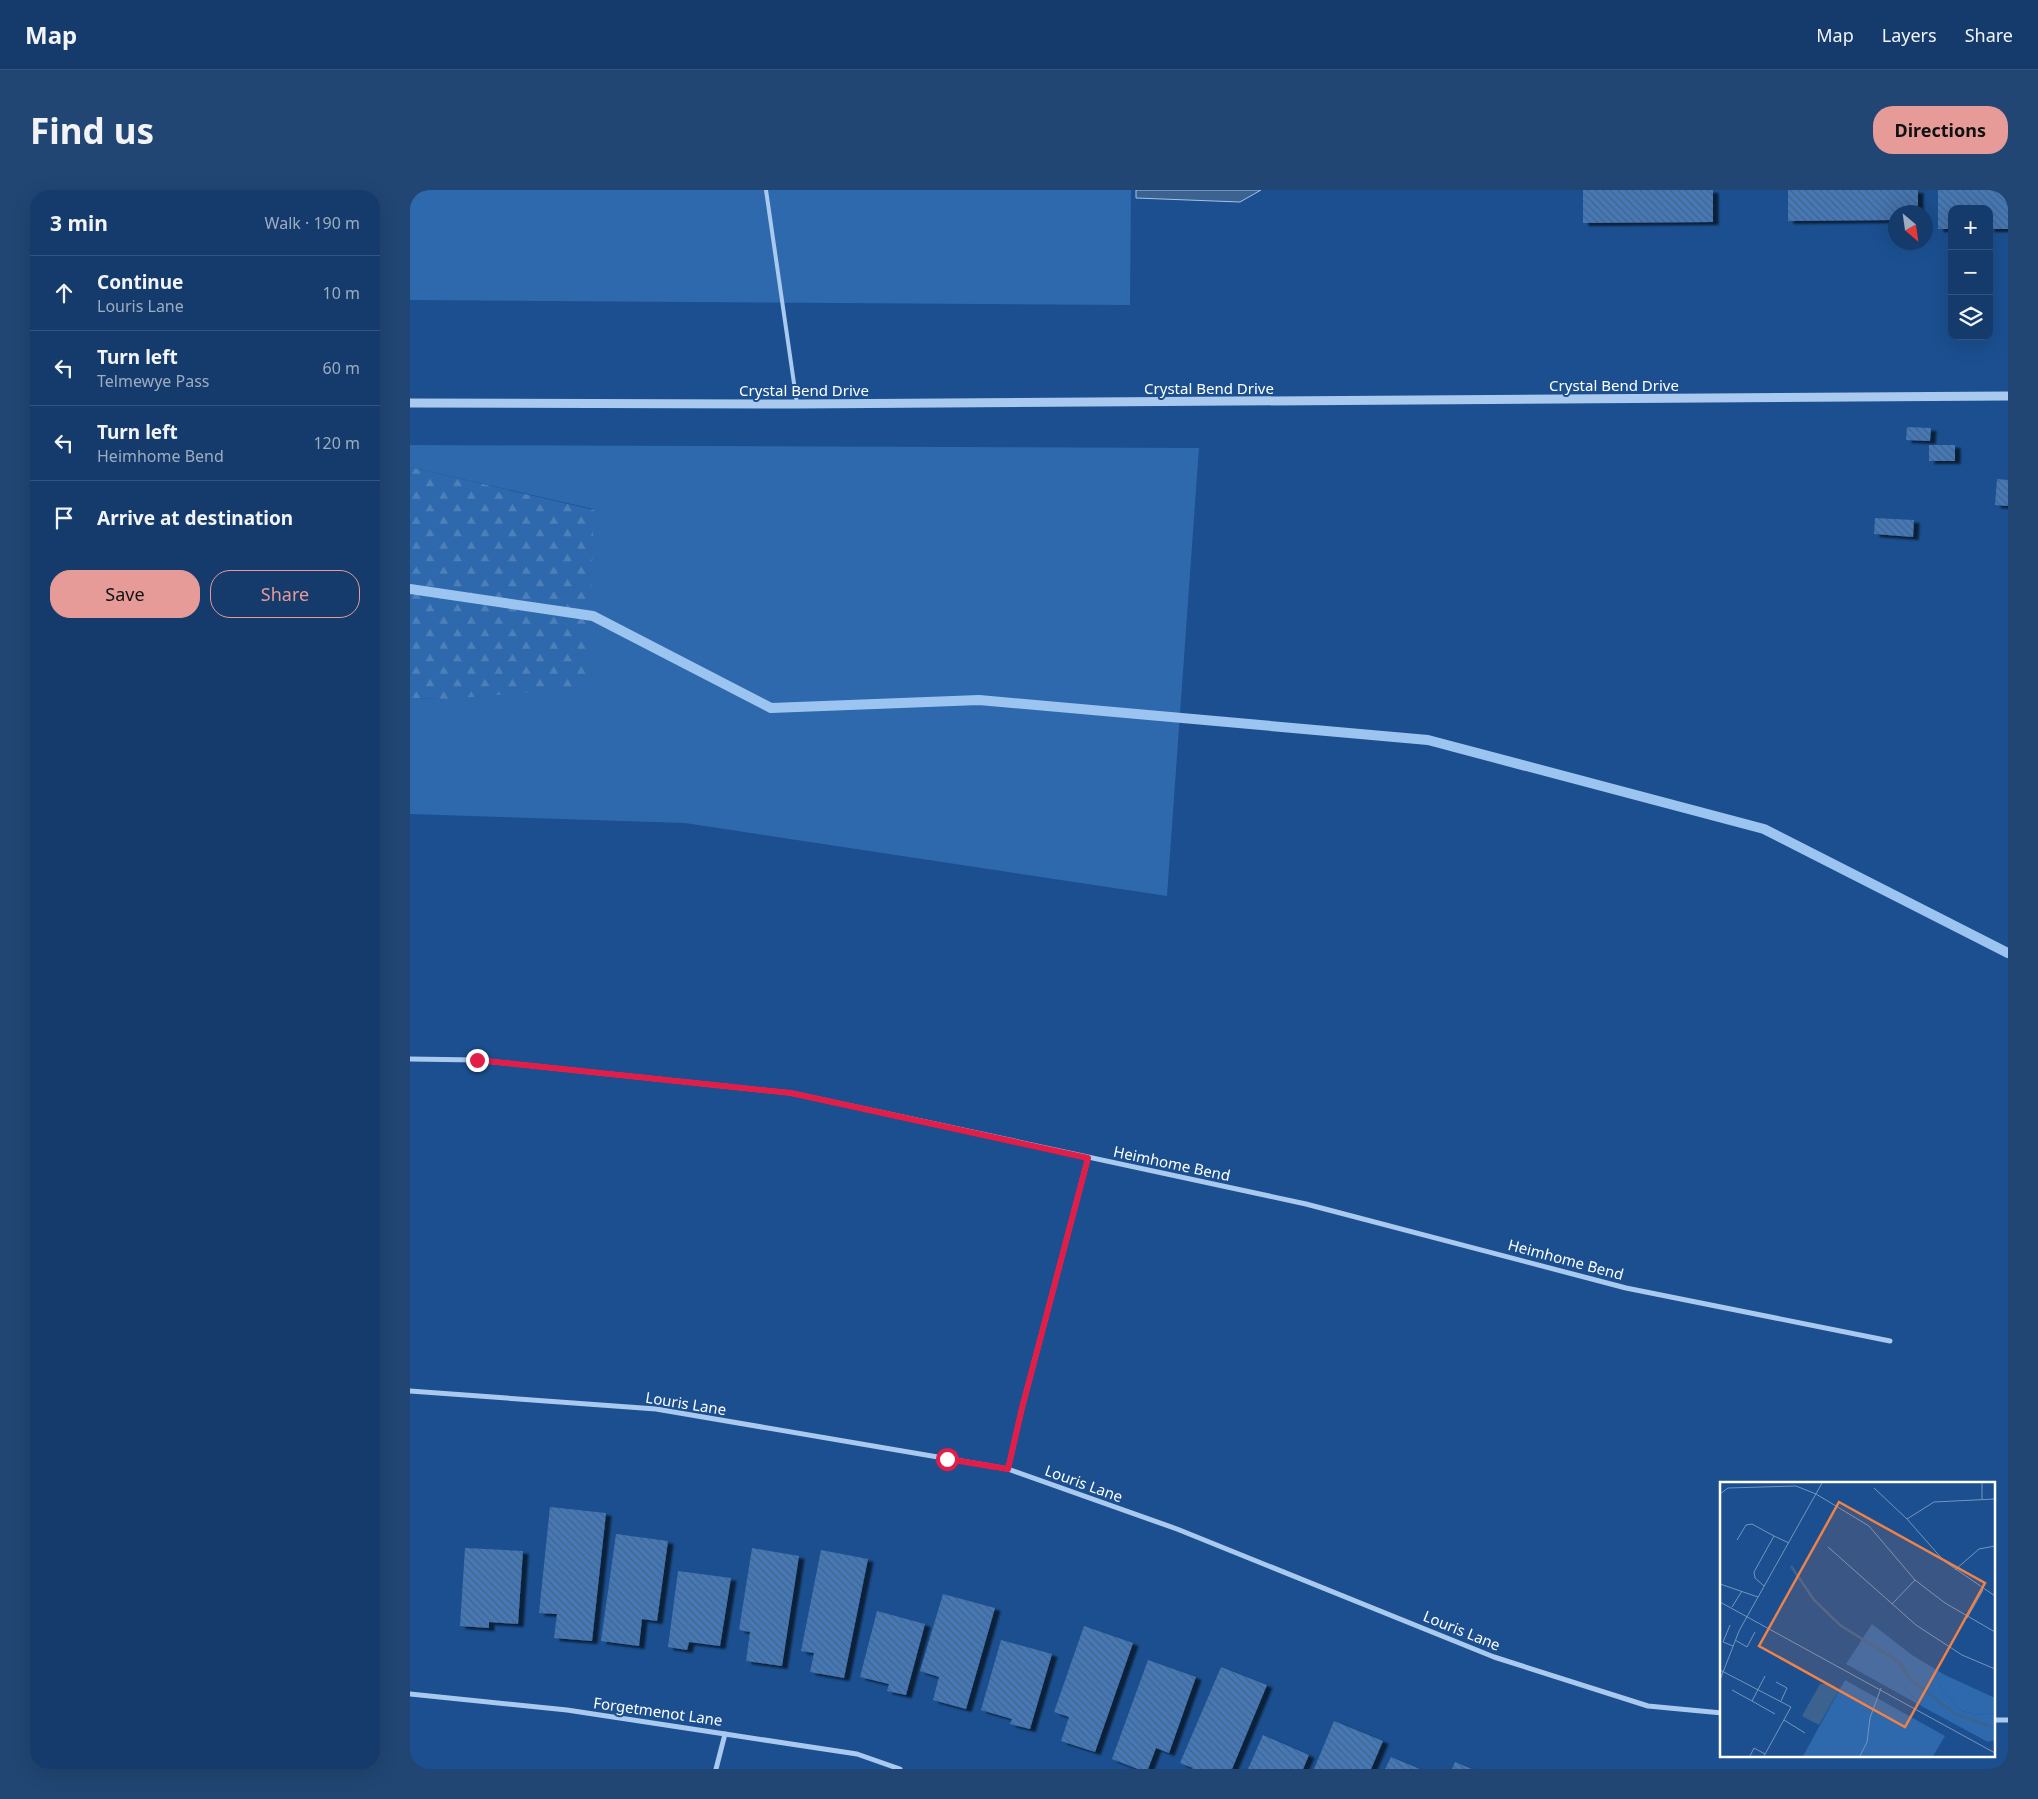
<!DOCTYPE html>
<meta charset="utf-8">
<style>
body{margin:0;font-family:"Noto Sans",sans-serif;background:#214673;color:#f1f3f6}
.controls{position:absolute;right:15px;top:15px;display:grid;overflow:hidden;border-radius:10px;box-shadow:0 5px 20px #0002}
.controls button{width:45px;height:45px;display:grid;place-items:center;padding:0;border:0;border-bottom:1px solid #33557e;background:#143b6b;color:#f1f3f6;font:25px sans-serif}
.compass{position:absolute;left:1478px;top:15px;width:45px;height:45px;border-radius:50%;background:#143b6b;box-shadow:0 5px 20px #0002;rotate:151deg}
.stop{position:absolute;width:15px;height:15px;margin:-11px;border:4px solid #e11d48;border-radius:50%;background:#fff}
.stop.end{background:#e11d48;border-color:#fff;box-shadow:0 1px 5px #0008}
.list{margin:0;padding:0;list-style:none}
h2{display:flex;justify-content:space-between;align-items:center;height:65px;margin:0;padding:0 20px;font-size:21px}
h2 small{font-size:16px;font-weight:400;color:#9dadc1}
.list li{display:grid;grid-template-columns:32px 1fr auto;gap:15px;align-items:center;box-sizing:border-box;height:75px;padding:0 20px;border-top:1px solid #33557e}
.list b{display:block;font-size:19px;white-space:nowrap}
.list p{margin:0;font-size:16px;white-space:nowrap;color:#9dadc1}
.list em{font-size:16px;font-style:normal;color:#9dadc1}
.actions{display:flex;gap:10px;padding:15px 20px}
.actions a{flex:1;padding:11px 0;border:1px solid #e69b98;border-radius:20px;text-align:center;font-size:18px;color:#e69b98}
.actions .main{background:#e69b98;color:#111}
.icon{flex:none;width:28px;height:28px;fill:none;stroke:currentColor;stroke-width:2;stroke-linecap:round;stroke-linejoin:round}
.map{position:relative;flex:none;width:1598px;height:1579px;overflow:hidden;border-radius:20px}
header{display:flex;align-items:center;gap:30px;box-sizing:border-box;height:70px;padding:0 25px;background:#143b6b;border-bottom:1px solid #33557e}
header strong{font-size:24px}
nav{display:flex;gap:28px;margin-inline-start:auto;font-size:18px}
.intro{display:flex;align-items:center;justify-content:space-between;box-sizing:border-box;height:120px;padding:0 30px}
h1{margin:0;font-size:35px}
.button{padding:12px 22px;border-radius:20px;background:#e69b98;color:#111;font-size:18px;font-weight:700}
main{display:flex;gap:30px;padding:0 30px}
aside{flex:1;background:#143b6b;border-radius:20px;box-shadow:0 5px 20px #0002}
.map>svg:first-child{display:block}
.grass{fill:#2e69ad}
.forest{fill:url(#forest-firs)}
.water{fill:#3c6290;stroke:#9cc4f0}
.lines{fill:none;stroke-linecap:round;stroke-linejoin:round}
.stream{stroke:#9cc4f0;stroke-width:10}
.building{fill:url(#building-back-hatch);filter:url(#shadow)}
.service{stroke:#a9c9ee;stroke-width:4}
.minor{stroke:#a9c9ee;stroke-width:5}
.tertiary{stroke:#a9c9ee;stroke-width:9}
.route{stroke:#e11d48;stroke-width:6}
.labels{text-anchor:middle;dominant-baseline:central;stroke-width:4;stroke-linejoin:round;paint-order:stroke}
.street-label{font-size:15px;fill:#fff;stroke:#1b4f8f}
.inset-river{fill:none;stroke:#3c6290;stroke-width:2.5}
.inset-road{fill:none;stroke:#7695bc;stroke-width:1}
.view{fill:#ee8249;fill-opacity:0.15;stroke:#ee8249;stroke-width:2.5}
.inset-edge{fill:none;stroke:#fff;stroke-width:2.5}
</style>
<header>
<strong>Map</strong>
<nav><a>Map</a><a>Layers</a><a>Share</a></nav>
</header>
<div class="intro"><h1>Find us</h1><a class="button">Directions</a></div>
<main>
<aside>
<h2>3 min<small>Walk · 190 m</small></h2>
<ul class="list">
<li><svg class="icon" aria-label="ahead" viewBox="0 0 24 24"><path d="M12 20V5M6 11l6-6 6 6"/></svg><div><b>Continue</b><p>Louris Lane</p></div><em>10 m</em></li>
<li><svg class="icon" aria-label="left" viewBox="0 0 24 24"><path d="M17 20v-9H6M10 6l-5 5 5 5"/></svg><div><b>Turn left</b><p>Telmewye Pass</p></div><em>60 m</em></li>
<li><svg class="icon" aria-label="left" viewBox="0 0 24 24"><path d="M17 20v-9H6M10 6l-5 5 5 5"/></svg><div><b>Turn left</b><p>Heimhome Bend</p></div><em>120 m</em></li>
<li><svg class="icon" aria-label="arrive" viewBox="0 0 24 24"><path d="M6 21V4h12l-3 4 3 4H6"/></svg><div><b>Arrive at destination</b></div></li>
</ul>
<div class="actions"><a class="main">Save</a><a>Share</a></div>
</aside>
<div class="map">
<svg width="1598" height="1579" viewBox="0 0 1598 1579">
<defs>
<pattern id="forest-firs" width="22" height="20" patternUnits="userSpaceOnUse" patternTransform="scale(1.25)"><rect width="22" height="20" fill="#2e69ad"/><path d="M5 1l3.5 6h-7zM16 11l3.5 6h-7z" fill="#4d80b9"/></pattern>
<pattern id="building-back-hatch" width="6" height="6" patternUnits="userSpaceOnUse" patternTransform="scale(1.25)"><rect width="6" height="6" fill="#4478b7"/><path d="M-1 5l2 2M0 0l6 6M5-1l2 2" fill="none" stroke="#486282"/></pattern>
<filter id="shadow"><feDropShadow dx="5.5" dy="3" stdDeviation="1" flood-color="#0009"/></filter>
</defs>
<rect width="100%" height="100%" fill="#1b4f8f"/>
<g class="grass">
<path d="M0,0H721L720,115L0,110Z"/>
<path d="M0,255L789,258L757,706L275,633L0,624V508L37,509L183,319L0,277Z"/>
</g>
<path class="forest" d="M0,277L184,320L178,498L37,509L0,508Z"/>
<path class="water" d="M726,0H851L830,12L726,8Z"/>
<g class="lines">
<path class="stream" d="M0,399L183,426L361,518L569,510L1018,550L1354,639L1598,763"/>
</g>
<g class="building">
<path d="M1173,0H1303V32L1173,33Z"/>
<path d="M1378,0H1508V22H1486V30L1378,31Z"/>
<path d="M1528,0H1598V39H1579V19H1542V39H1528Z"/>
<path d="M1497,237L1521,238L1520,251L1496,250Z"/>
<rect x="1519" y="255" width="26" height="16"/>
<path d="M1587,289L1598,290V316L1585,315Z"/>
<path d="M1465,328L1504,330L1503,347L1464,344Z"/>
<path d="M140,1317L196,1323L182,1451L144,1448L147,1424L129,1423Z"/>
<path d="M206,1344L258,1351L247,1431L232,1429L229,1456L191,1451Z"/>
<path d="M55,1358L113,1361L108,1434L79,1432V1438L50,1436Z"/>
<path d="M342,1358L389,1366L372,1476L336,1471L340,1442L329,1440Z"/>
<path d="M411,1360L458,1369L434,1488L400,1482L404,1463L391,1461Z"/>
<path d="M268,1381L321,1388L310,1456L279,1452L277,1460L258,1457Z"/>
<path d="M533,1404L585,1418L556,1519L523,1510L529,1487L510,1481Z"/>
<path d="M467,1421L515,1434L496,1505L477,1501L479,1494L450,1487Z"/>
<path d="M674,1436L723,1453L685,1562L651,1551L659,1527L644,1522Z"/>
<path d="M591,1450L642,1464L620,1539L600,1534L602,1529L571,1520Z"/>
<path d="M738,1470L786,1487L759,1563L746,1558L738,1579H728L702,1569Z"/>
<path d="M811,1477L857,1495L822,1579H782L783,1578L770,1573Z"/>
<path d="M924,1531L973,1551L961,1579H904Z"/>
<path d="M853,1545L899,1565L893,1579H838Z"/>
<path d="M981,1567L1010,1579H975Z"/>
<path d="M1045,1572L1062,1579H1042Z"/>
</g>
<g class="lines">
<path class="service" d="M356,0L387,214"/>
<g class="minor">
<path d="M0,869L67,870L381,903L896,1014L1216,1098L1480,1151"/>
<path d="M0,1201L246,1219L598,1279L767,1339L1084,1467L1238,1516L1312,1523"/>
<path d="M598,1279L612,1218L678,968"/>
<path d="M0,1504L157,1520L315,1544L447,1564L490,1579"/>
<path d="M1584,1530H1598"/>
<path d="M306,1579L315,1544"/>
</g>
<path class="tertiary" d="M0,213L387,214L1598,206"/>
</g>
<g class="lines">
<path class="route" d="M67,870L381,903L678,968L612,1218L598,1279L537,1269"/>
</g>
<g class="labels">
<g class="street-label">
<text x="1204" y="195">Crystal Bend Drive</text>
<text x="799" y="198">Crystal Bend Drive</text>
<text x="394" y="200">Crystal Bend Drive</text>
<text transform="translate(762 973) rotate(12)">Heimhome Bend</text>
<text transform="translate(1156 1069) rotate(15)">Heimhome Bend</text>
<text transform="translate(276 1213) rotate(9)">Louris Lane</text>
<text transform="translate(674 1293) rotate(20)">Louris Lane</text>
<text transform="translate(1052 1440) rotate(22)">Louris Lane</text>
<text transform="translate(248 1521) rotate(8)">Forgetmenot Lane</text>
</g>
</g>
<g transform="translate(1310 1292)">
<rect width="275" height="275" fill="#1b4f8f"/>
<path d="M152,142L192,173L225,193L275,216V231L258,233L242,229L218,203L185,207L203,225L126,182ZM125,198L225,254L213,274H83Z" fill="#2e69ad"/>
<path d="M194,191L218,203L242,229L258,233L275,231V258L268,260L203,225L185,207Z" fill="#2e69ad"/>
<path d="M100,202H110L119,208L99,243L82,234Z" fill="#3c6290"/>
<path class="inset-river" d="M71,84L94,118L120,143L179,180L190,197L235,232L270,244"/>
<path class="inset-road" d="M262,1V17M154,6L187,37L224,79L275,114M0,12L8,6L76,4L96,12L149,44L195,98L225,121L275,150M187,37L214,20L275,17M17,58L26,43L32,42L54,54M108,65L196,143L242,173L275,187M235,88L259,67L275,64M0,102L38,115M44,104L35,96L34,90L54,54L69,61M0,120L275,271M172,122L195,98M12,125L22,109M247,136L263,108M10,143L3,160L13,164M15,158L27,165L35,150M0,188L71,225L44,274M0,198L19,149L102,1M56,200L67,206L61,219M12,208L32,219L45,194M32,219L55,232M64,238L85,251M30,274L34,266L45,272M140,274L147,260L150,236L161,206"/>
<path class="view" d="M119,20L265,101L185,245L39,164Z"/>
<rect width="275" height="275" class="inset-edge"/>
</g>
</svg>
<div class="controls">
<button>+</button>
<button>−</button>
<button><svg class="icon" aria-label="layers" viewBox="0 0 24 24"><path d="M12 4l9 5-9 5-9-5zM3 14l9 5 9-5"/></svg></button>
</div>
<svg class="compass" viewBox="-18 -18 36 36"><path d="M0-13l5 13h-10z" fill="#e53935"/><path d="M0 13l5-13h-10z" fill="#9dadc1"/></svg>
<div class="stop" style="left:537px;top:1269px"></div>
<div class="stop end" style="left:67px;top:870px"></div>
</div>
</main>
